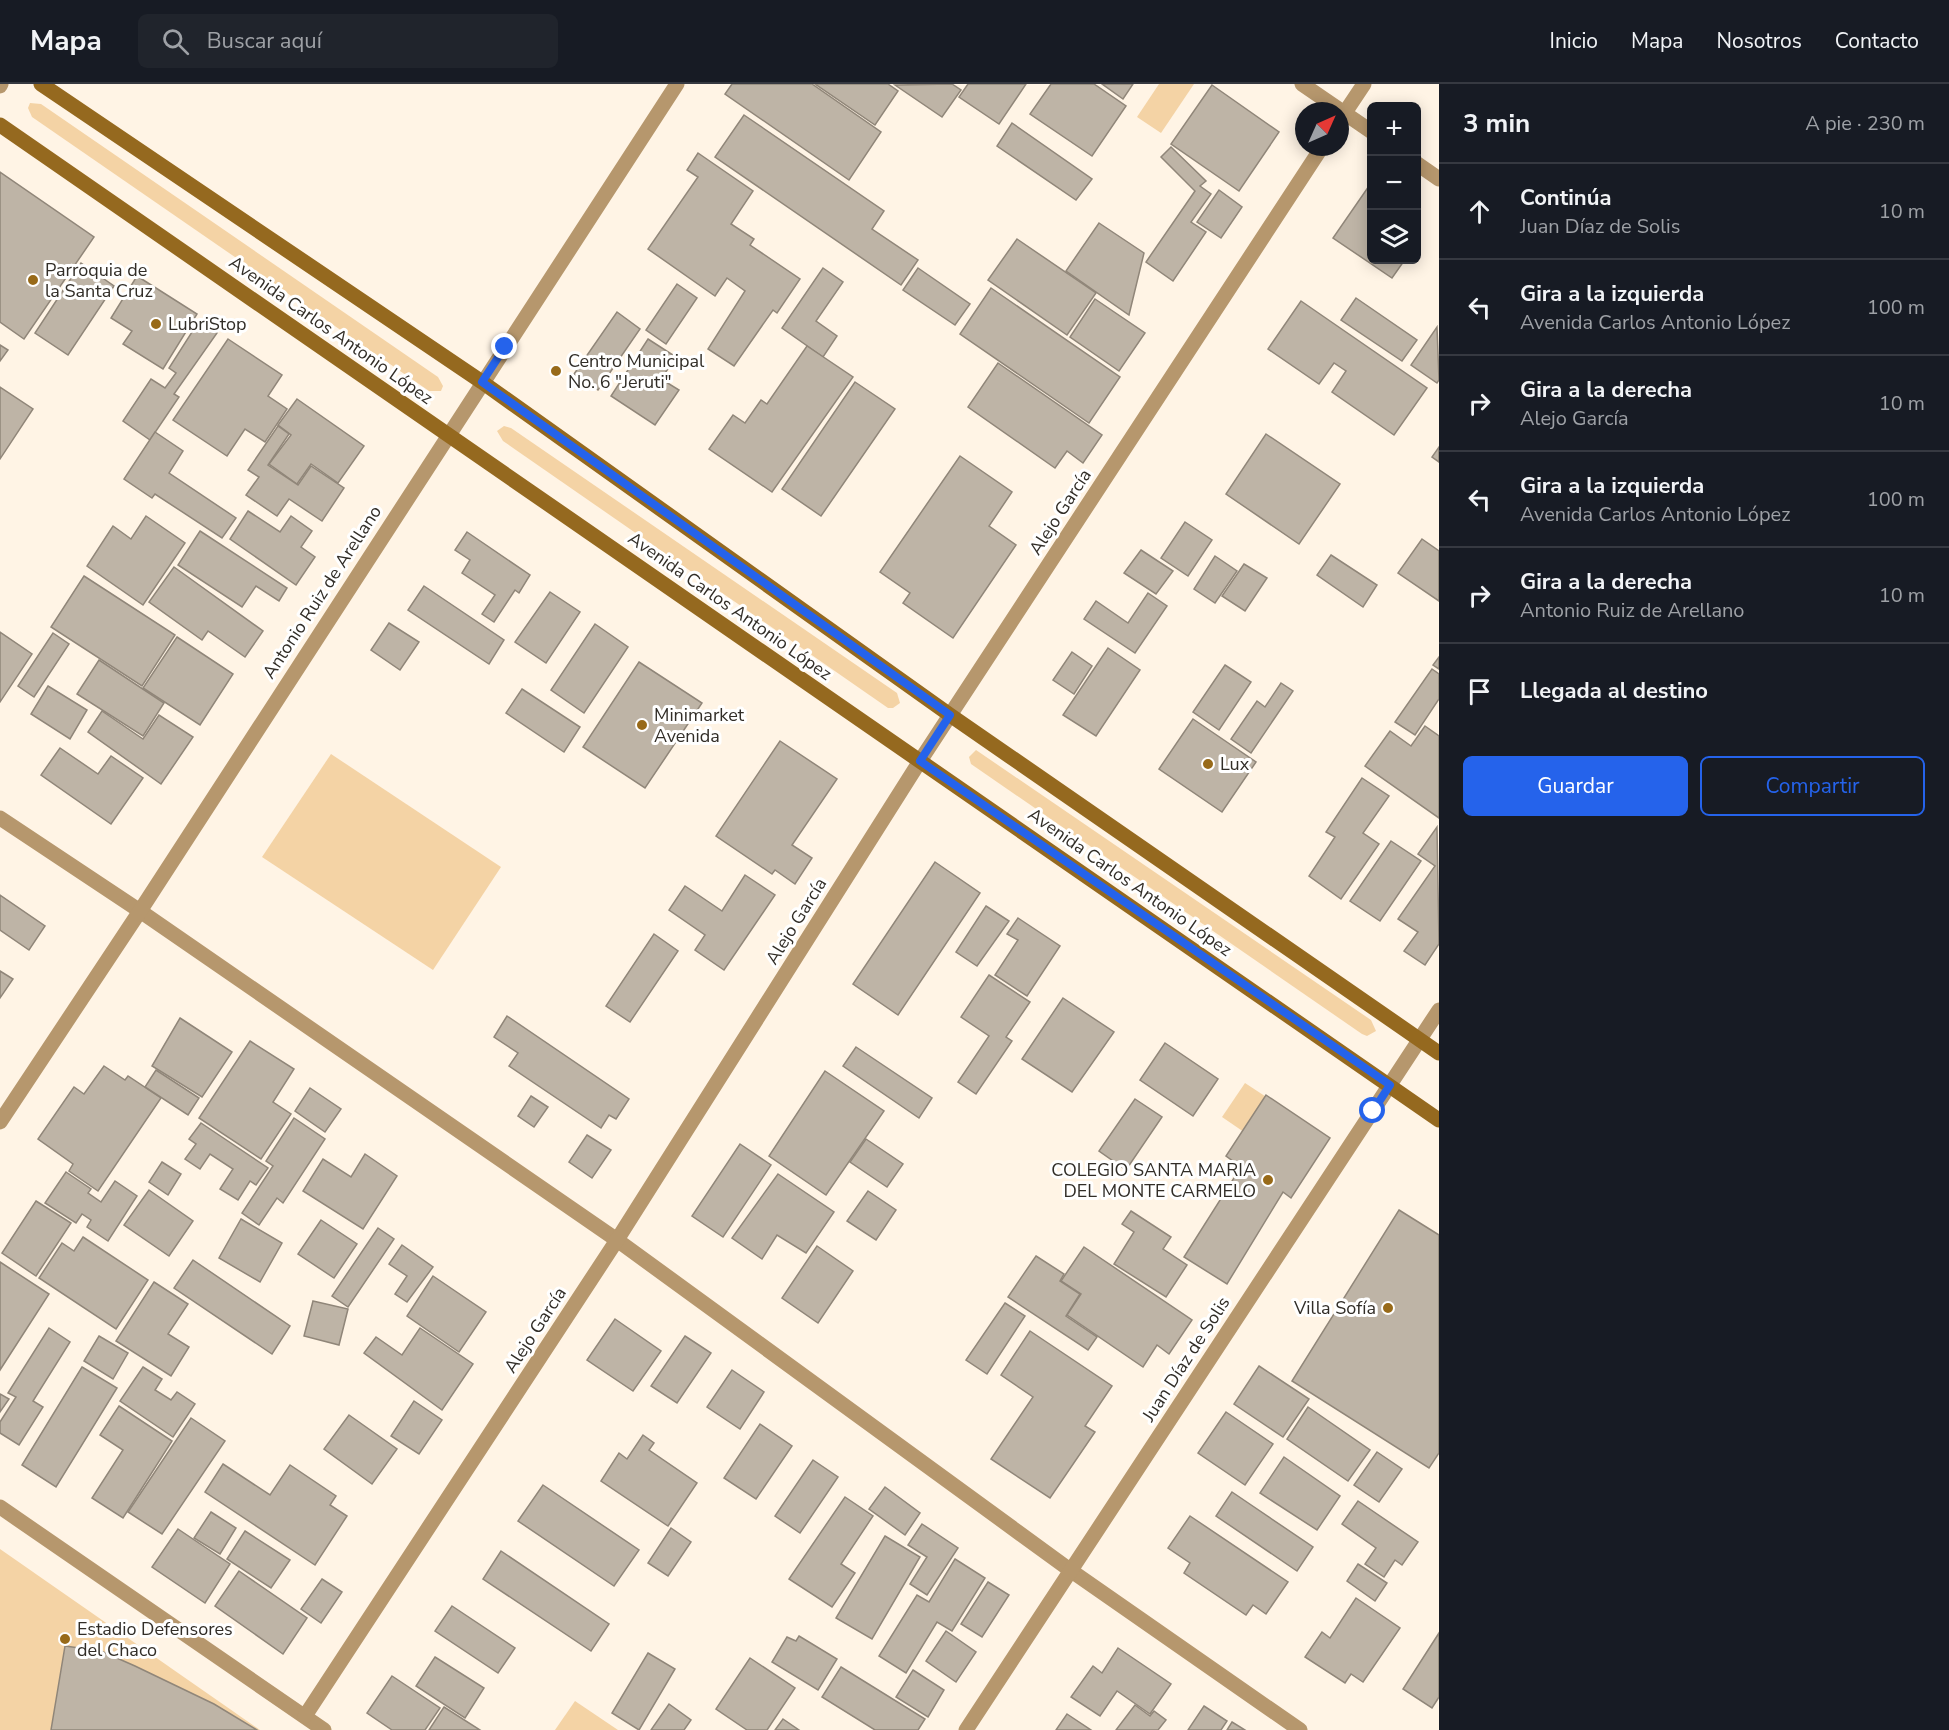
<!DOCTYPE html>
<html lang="es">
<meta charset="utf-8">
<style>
body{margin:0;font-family:"Nunito Sans",sans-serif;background:#20242c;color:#f1f3f6}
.controls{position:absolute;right:18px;top:18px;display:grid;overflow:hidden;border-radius:9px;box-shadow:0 3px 15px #0003}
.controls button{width:54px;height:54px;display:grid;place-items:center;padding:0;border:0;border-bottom:2px solid #363941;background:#171b24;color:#f1f3f6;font:30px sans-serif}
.compass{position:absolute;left:1295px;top:18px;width:54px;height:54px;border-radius:50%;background:#171b24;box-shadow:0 3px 15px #0003;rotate:45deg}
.stop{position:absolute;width:18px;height:18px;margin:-14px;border:4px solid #2563eb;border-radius:50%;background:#fff}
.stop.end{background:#2563eb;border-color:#fff;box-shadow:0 2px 6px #0008}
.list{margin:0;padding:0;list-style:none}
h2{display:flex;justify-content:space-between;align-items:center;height:78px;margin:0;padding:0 24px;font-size:26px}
h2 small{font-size:20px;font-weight:400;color:#9ea1a6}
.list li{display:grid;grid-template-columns:39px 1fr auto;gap:18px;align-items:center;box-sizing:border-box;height:96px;padding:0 24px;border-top:2px solid #363941}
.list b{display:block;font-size:22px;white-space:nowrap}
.list p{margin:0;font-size:20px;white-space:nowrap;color:#9ea1a6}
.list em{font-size:20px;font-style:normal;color:#9ea1a6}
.actions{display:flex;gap:12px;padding:18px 24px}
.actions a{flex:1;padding:14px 0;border:2px solid #2563eb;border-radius:9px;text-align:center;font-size:21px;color:#2563eb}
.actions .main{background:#2563eb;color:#fff}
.icon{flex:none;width:33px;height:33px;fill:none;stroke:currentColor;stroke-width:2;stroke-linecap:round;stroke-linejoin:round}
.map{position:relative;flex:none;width:1439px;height:1646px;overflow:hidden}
header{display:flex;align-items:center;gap:36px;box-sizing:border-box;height:84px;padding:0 30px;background:#171b24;border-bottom:2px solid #363941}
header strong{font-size:28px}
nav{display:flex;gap:33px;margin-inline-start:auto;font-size:21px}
.search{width:420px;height:54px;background:#20242c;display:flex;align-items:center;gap:15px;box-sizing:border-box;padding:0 21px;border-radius:9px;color:#9ea1a6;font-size:22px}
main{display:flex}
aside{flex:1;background:#171b24}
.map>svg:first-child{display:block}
.green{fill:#f4d3a5}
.building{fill:#beb4a6;stroke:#908679;stroke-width:1.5}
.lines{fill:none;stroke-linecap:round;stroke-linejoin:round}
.minor{stroke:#b6976d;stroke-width:15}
.tertiary{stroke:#b6976d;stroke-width:15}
.secondary{stroke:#95691f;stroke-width:15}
.route{stroke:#2563eb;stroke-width:8}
.poi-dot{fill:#986a19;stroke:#fff;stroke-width:2}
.labels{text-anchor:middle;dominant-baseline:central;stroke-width:6;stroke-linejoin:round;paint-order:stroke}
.poi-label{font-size:18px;fill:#312d27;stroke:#fff;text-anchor:start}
.street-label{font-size:18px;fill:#312d27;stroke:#fff}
</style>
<header>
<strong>Mapa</strong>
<div class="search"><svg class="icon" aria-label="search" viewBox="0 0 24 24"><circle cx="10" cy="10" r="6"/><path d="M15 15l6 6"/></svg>Buscar aquí</div>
<nav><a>Inicio</a><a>Mapa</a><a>Nosotros</a><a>Contacto</a></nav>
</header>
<main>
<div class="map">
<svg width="1439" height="1646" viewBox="0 0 1439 1646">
<rect width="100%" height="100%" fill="#fff4e5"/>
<g class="green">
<path d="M1159,0H1194L1161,49L1137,33Z"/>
<path d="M30,19L41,20L438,293L443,302L441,307H429L32,33L28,24Z"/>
<path d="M504,342L511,344L897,609L900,619L893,624H888L503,357L497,347Z"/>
<path d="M976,666L1371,936L1376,947L1367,952L1362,950L971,680L969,673Z"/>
<path d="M331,670L501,783L433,886L262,773Z"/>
<path d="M1245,999L1313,1044L1289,1079L1222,1033Z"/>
<path d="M0,1465L260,1646H0Z"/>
<path d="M575,1617L618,1646H555Z"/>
</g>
<g class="building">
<path d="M732,0H812L881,48L849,96L725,10Z"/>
<path d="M815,0H888L898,7L875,41Z"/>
<path d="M952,0L961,6L942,33L895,1Z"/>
<path d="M968,0H1026L999,40L959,13Z"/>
<path d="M1051,0H1094L1126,22L1092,72L1030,30Z"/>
<path d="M1102,0H1133L1123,15Z"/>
<path d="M1212,1L1279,48L1239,107L1171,60Z"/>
<path d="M744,31L884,127L872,145L918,176L901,201L715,73Z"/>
<path d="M1012,39L1092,95L1076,116L997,62Z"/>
<path d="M1171,63L1206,97L1200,102L1211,110L1191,138L1206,148L1173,197L1146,178L1195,107L1161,73Z"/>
<path d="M698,69L753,107L731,140L754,155L750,161L800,195L777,229L773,226L734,282L708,265L745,207L727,194L715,212L648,165L698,93L687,86Z"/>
<path d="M0,88L94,153L24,255L0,238Z"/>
<path d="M1369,102L1372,105V176L1404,177L1392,194L1333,154Z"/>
<path d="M1219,106L1242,123L1221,154L1197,138Z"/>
<path d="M1099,139L1144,169L1129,231L1066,187Z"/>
<path d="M1017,155L1096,209L1067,251L988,196Z"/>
<path d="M81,179L114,202L68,271L35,249Z"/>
<path d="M823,184L843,198L816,237L837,252L823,273L782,244Z"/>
<path d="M918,184L970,220L955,241L903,206Z"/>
<path d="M137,192L197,230L163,285L123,260L132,247L111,234Z"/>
<path d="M677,200L697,214L666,260L646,246Z"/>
<path d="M991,204L1120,293L1089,339L960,250Z"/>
<path d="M1356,214L1417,256L1402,277L1341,236Z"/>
<path d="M1095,215L1145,249L1119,287L1070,253Z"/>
<path d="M1301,217L1427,304L1394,351L1332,308L1346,287L1334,279L1319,300L1268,265Z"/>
<path d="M617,228L640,245L598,306L574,290Z"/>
<path d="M199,237L217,249L174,310L179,313L150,356L123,337L151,295L165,304L176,289L169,284Z"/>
<path d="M1437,243L1439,296L1437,299L1411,281Z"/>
<path d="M228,255L282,291L268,312L287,325L265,358L245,345L227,372L173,336Z"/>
<path d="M648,255L676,273L661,295L679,306L655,341L611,312Z"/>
<path d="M0,261L8,266L0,277Z"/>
<path d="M807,262L853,293L772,408L709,365L733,331L745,339L761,316L767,320Z"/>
<path d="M998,279L1102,351L1083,379L1067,367L1055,384L968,323Z"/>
<path d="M855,298L895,325L821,432L782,405Z"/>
<path d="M0,303L33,325L0,375Z"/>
<path d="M297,315L364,362L338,399L311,380L297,400L269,380L291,351L278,341Z"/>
<path d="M278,342L289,350L268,381L298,401L311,382L344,404L322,437L289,415L277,432L246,411L259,393L248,386Z"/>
<path d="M155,348L183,367L169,389L236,434L222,454L155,410L152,414L124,395Z"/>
<path d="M1266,350L1340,400L1299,460L1226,410Z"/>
<path d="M1439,363V378L1432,373Z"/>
<path d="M960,372L1012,408L989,442L1016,461L953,554L903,519L910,509L880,488Z"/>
<path d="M248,427L280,448L291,432L312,447L301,463L315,473L296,501L230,455Z"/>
<path d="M146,432L185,459L143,521L87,482L113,442L131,455Z"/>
<path d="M1185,438L1212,456L1188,492L1161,474Z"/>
<path d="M200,447L287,504L279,517L256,502L242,523L178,481Z"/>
<path d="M467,448L530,491L519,509L515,506L494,538L482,530L495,511L462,489L470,476L455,466Z"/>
<path d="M1422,455L1439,467V517L1398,489Z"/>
<path d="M1141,466L1173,487L1156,510L1124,489Z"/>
<path d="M1331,471L1377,501L1363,523L1317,491Z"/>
<path d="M1215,472L1237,487L1215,519L1194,505Z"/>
<path d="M1244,480L1267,494L1245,527L1222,512Z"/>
<path d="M174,483L263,547L245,573L208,547L202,556L149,518Z"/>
<path d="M84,492L175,551L142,602L51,543Z"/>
<path d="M424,502L504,556L489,580L408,526Z"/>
<path d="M550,508L580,528L546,579L515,558Z"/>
<path d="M1148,509L1167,522L1135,569L1084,535L1096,517L1128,539Z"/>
<path d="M389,539L419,558L400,586L371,566Z"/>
<path d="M595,540L628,563L584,629L551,606Z"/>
<path d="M0,548L32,570L0,618Z"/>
<path d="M53,549L69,560L34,613L18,602Z"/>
<path d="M177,553L233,590L200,641L143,604Z"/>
<path d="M1108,564L1140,586L1096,652L1063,631Z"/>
<path d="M1072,568L1092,582L1074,610L1053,596Z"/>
<path d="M1439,573V585L1433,581Z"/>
<path d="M99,576L164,619L143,652L77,610Z"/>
<path d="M639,578L702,619L645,704L583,663Z"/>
<path d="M1225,581L1251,598L1219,646L1193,628Z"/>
<path d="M1432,585L1439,590V615L1415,651L1395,638Z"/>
<path d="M1281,599L1293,607L1251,669L1231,655L1257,617L1265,623Z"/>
<path d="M48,602L87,626L70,655L31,630Z"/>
<path d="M522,605L580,643L564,668L506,629Z"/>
<path d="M102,627L143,655L159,631L193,653L161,700L88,648Z"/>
<path d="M1193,635L1256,678L1222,728L1159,685Z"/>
<path d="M1425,642L1439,652V734L1365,682L1390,647L1411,662Z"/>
<path d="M780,657L837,695L792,761L812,774L795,800L775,786L772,790L716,752Z"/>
<path d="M60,664L98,690L111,672L143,694L111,740L41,691Z"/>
<path d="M1362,694L1389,712L1363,749L1379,760L1341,815L1309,792L1335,753L1326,748Z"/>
<path d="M1437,743L1439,860L1425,881L1404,867L1418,848L1398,835L1435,782L1418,770Z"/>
<path d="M1391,757L1421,777L1380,837L1350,817Z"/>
<path d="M935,778L980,809L898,931L853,900Z"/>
<path d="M745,791L775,811L724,886L695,866L705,851L669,826L685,802L722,827Z"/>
<path d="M0,811L45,842L29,866L0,846Z"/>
<path d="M986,822L1009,837L977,882L956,868Z"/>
<path d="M1018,834L1060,862L1027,912L995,891L1018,856L1007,850Z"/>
<path d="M654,850L678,867L630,938L606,922Z"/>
<path d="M0,887L13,895L0,914Z"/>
<path d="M989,891L1030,918L1006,953L1012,957L976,1010L958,998L989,952L961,933Z"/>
<path d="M1063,914L1114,948L1072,1008L1022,975Z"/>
<path d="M507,932L629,1015L616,1035L609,1031L601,1044L509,982L518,969L494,953Z"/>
<path d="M180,934L232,968L202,1013L152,982Z"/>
<path d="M250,957L294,985L273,1018L291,1030L261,1075L199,1034Z"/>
<path d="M1165,959L1218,995L1193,1032L1140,996Z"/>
<path d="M856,963L932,1014L919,1034L843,982Z"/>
<path d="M104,982L125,996L128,992L161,1014L98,1107L69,1087L73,1080L38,1055L74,1003L84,1010Z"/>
<path d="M156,986L199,1014L188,1031L145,1003Z"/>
<path d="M825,987L884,1027L826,1111L769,1072Z"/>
<path d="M310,1004L341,1025L325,1048L295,1027Z"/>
<path d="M1266,1011L1330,1054L1291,1114L1283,1108L1227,1200L1184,1173L1241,1083L1226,1072Z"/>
<path d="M531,1012L548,1023L534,1043L518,1032Z"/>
<path d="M1135,1015L1162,1033L1126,1086L1099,1067Z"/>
<path d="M294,1034L325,1055L283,1119L277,1114L259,1141L242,1129L273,1082L266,1077Z"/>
<path d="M201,1039L268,1084L256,1101L250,1097L238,1116L220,1105L233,1085L210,1070L200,1085L185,1075L196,1060L189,1055Z"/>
<path d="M587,1051L611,1066L592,1094L569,1078Z"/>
<path d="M866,1055L903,1080L887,1103L850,1078Z"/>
<path d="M740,1060L771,1081L723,1153L692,1132Z"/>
<path d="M365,1070L397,1092L363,1145L303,1107L323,1075L351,1093Z"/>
<path d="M162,1078L181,1090L168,1111L149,1098Z"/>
<path d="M66,1088L91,1105L88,1109L101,1118L115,1097L137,1112L108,1157L87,1143L91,1136L82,1130L76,1139L45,1119Z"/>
<path d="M778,1090L834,1128L806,1169L777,1151L762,1175L732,1154Z"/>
<path d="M149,1106L193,1137L169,1172L124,1141Z"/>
<path d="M868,1107L896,1126L876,1156L847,1137Z"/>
<path d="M36,1117L71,1139L36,1192L2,1169Z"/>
<path d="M1399,1126L1439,1151V1369L1429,1384L1292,1297Z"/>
<path d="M1131,1127L1171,1153L1163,1165L1187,1181L1166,1213L1114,1180L1134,1148L1122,1140Z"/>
<path d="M241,1135L282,1159L260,1198L219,1174Z"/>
<path d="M321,1136L357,1160L334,1194L298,1170Z"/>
<path d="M378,1144L394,1155L348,1223L332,1212Z"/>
<path d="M83,1153L148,1196L116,1245L39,1194L62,1159L74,1167Z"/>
<path d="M402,1161L433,1183L407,1218L395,1210L407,1192L389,1180Z"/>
<path d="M817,1162L853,1187L818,1239L782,1214Z"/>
<path d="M1084,1163L1192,1236L1169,1270L1157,1261L1143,1283L1067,1231L1081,1210L1061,1197Z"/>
<path d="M1036,1172L1064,1190L1060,1197L1080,1210L1066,1232L1097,1253L1088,1266L1008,1213Z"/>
<path d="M193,1176L290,1242L272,1270L174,1204Z"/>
<path d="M0,1178L49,1210L0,1286Z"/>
<path d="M433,1192L486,1228L459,1268L407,1232Z"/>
<path d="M154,1198L188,1220L168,1250L189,1263L171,1292L116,1257Z"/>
<path d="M313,1217L348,1225L339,1261L304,1252Z"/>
<path d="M1005,1219L1025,1232L987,1290L966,1276Z"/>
<path d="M615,1235L661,1267L633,1307L587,1276Z"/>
<path d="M49,1244L70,1258L33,1317L43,1323L19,1361L0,1349V1338L16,1313L8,1309Z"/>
<path d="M420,1244L473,1280L442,1326L364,1269L376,1253L402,1271Z"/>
<path d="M1030,1247L1112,1302L1085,1342L1095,1348L1050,1414L991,1375L1033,1313L1001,1291Z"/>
<path d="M99,1252L128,1269L113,1295L84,1277Z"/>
<path d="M685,1252L711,1269L677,1319L651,1302Z"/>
<path d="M1259,1282L1309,1315L1283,1353L1234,1320Z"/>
<path d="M82,1283L117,1304L56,1403L22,1381Z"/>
<path d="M143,1283L162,1295L155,1306L171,1316L177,1308L195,1320L173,1353L120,1317Z"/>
<path d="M732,1286L764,1308L740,1345L707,1323Z"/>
<path d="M0,1310L9,1315L0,1328Z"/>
<path d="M414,1317L442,1336L419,1370L391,1352Z"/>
<path d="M119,1322L172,1357L123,1434L92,1414L123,1366L100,1351Z"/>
<path d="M1308,1323L1370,1366L1348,1397L1287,1355Z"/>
<path d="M1226,1328L1273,1360L1245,1401L1198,1369Z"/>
<path d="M349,1331L397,1365L372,1400L324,1365Z"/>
<path d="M191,1334L225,1357L162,1450L128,1428Z"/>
<path d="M760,1340L792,1362L756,1415L724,1394Z"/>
<path d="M643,1351L654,1359L649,1366L697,1399L668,1442L601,1397L619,1369L627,1375Z"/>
<path d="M1377,1368L1402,1385L1379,1418L1354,1401Z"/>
<path d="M1284,1373L1340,1412L1317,1446L1260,1409Z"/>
<path d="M813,1376L838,1393L800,1449L775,1432Z"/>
<path d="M223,1380L270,1411L290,1381L336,1412L330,1421L347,1432L315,1481L205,1408Z"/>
<path d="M543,1401L639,1466L614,1502L518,1437Z"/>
<path d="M885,1403L920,1429L905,1451L869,1425Z"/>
<path d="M1232,1408L1313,1463L1297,1487L1216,1432Z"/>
<path d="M845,1413L873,1432L841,1480L855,1489L832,1523L789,1495Z"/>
<path d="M1358,1417L1418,1458L1402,1481L1395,1476L1384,1493L1365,1480L1376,1464L1342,1440Z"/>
<path d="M211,1428L236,1444L220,1470L194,1454Z"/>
<path d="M1190,1432L1288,1498L1266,1530L1253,1521L1246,1531L1184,1489L1190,1479L1168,1464Z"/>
<path d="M922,1440L958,1464L927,1511L910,1500L927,1473L908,1461Z"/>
<path d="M671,1444L691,1458L668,1492L648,1479Z"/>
<path d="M178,1445L230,1480L205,1519L152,1483Z"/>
<path d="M245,1447L290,1476L271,1504L227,1475Z"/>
<path d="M885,1452L920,1473L872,1555L836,1534Z"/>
<path d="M501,1467L609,1540L591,1567L483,1495Z"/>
<path d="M955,1475L985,1494L952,1547L937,1538L906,1589L879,1572L917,1511L929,1518Z"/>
<path d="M1358,1480L1387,1499L1375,1517L1347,1497Z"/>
<path d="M239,1487L307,1534L283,1570L215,1522Z"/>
<path d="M322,1495L342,1508L321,1539L301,1525Z"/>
<path d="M988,1498L1009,1511L982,1553L961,1540Z"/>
<path d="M1356,1514L1400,1544L1363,1598L1351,1590L1345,1599L1305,1573L1322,1548L1330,1554Z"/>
<path d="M452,1522L515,1564L498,1589L435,1547Z"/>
<path d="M946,1547L976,1568L956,1598L926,1577Z"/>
<path d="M1439,1549V1613L1432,1624L1403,1605Z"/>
<path d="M799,1552L837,1575L818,1606L772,1578L787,1553L796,1557Z"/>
<path d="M65,1562L101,1567L135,1582L214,1620L257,1646H51Z"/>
<path d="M1118,1564L1171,1600L1150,1630L1117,1607L1100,1632L1071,1613L1093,1582L1102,1589Z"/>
<path d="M648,1569L675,1585L639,1646L612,1629Z"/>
<path d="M435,1573L484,1604L465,1634L416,1602Z"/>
<path d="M750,1574L795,1604L767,1646H747L716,1625Z"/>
<path d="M841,1583L925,1635L918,1646H875L822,1613Z"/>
<path d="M913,1586L944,1606L928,1633L896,1613Z"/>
<path d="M392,1592L440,1624L425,1646H392L367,1629Z"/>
<path d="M669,1620L691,1636L684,1646H651Z"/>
<path d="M1135,1621L1150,1632L1154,1627L1166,1636L1158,1646H1116Z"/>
<path d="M1204,1622L1227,1637L1221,1646H1188Z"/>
<path d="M444,1623L480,1646H429Z"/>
<path d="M1067,1630L1091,1646H1056Z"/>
<path d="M783,1635L799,1646H775Z"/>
<path d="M1232,1638L1245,1646H1227Z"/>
</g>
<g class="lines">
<g class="minor">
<path d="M1302,0L1372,48"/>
<path d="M1340,36L1364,0"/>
<path d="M1416,79L1439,95"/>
<path d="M0,734L140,827L617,1156L1070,1486L1300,1646"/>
<path d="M0,1038L140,827L677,0"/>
<path d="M0,1423L324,1646"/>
<path d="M305,1632L617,1156L920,677L1322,63"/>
<path d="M966,1646L1439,926"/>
</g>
<path class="tertiary" d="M0,2L1,0"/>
<g class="secondary">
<path d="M41,0L482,298L950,631L1439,969"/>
<path d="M0,41L1439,1036"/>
</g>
</g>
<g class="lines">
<path class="route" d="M505,263L482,298L950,631L920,677L1390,1001L1373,1027"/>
</g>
<g class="poi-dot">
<circle cx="33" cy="196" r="6"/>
<circle cx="156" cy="240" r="6"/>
<circle cx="556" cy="287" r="6"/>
<circle cx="642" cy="641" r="6"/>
<circle cx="1208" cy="680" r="6"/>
<circle cx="1268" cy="1096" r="6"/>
<circle cx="1388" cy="1224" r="6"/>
<circle cx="65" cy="1555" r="6"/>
</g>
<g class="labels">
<g class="poi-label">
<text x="45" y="186">Parroquia de<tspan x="45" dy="21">la Santa Cruz</tspan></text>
<text x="168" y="240">LubriStop</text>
<text x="568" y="277">Centro Municipal<tspan x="568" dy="21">No. 6 "Jeruti"</tspan></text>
<text x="654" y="631">Minimarket<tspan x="654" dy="21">Avenida</tspan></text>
<text x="1220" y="680">Lux</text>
<text x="1256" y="1086" text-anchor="end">COLEGIO SANTA MARIA<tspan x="1256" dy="21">DEL MONTE CARMELO</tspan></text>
<text x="1376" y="1224" text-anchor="end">Villa Sofía</text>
<text x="77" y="1545">Estadio Defensores<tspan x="77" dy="21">del Chaco</tspan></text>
</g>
<g class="street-label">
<text transform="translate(331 246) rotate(35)">Avenida Carlos Antonio López</text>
<text transform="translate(1060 428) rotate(-57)">Alejo García</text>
<text transform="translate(322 508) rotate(-57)">Antonio Ruiz de Arellano</text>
<text transform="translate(730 522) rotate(35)">Avenida Carlos Antonio López</text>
<text transform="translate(1130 798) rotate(35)">Avenida Carlos Antonio López</text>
<text transform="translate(796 837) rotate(-58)">Alejo García</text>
<text transform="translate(535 1246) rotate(-57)">Alejo García</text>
<text transform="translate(1186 1275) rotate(-57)">Juan Díaz de Solis</text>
</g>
</g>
</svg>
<div class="controls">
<button>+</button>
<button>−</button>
<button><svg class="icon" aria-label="layers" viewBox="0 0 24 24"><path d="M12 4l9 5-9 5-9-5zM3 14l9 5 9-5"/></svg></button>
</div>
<svg class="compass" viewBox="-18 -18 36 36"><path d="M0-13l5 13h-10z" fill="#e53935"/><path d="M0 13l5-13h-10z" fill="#9ea1a6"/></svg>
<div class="stop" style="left:1373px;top:1027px"></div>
<div class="stop end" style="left:505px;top:263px"></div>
</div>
<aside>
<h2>3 min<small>A pie · 230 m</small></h2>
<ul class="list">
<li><svg class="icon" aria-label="ahead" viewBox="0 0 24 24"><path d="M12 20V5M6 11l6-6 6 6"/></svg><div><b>Continúa</b><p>Juan Díaz de Solis</p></div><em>10 m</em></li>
<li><svg class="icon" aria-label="left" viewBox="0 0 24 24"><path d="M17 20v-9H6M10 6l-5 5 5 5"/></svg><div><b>Gira a la izquierda</b><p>Avenida Carlos Antonio López</p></div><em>100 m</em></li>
<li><svg class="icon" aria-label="right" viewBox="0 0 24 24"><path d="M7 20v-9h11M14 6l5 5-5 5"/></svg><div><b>Gira a la derecha</b><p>Alejo García</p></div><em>10 m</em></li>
<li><svg class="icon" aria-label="left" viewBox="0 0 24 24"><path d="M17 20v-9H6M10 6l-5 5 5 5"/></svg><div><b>Gira a la izquierda</b><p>Avenida Carlos Antonio López</p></div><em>100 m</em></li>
<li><svg class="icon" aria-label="right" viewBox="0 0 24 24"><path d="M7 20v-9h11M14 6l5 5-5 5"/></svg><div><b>Gira a la derecha</b><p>Antonio Ruiz de Arellano</p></div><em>10 m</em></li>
<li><svg class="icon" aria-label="arrive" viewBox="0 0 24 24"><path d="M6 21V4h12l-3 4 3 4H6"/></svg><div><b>Llegada al destino</b></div></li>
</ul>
<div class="actions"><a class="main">Guardar</a><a>Compartir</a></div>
</aside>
</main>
